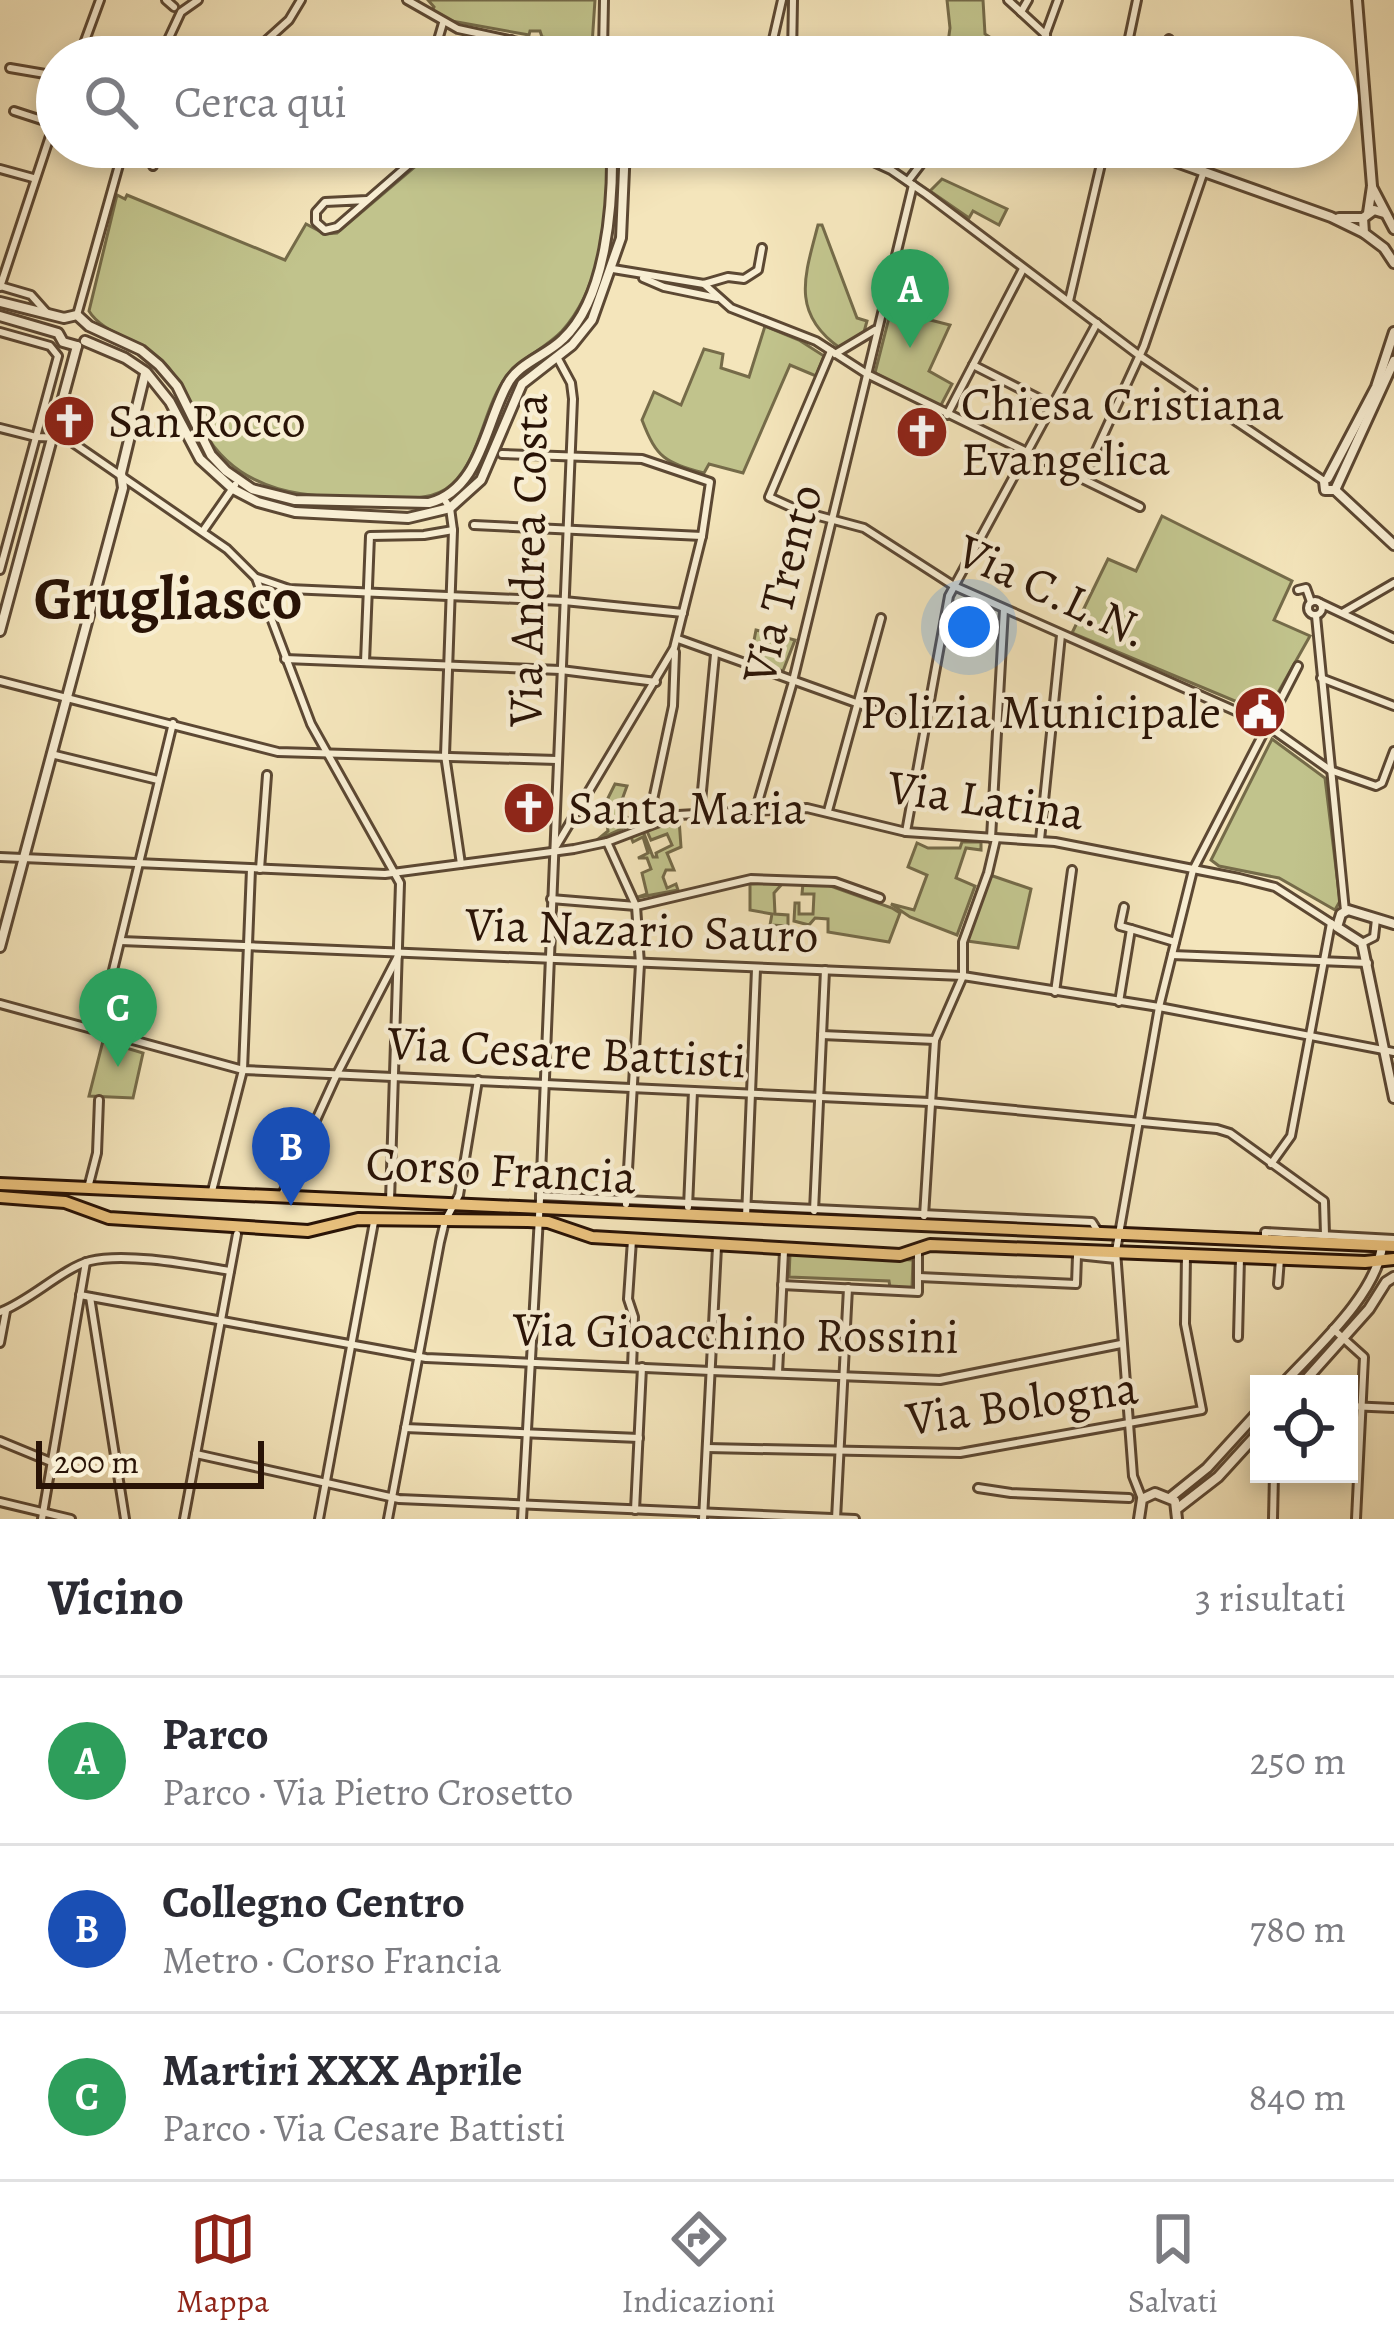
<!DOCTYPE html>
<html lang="it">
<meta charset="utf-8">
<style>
body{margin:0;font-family:Alegreya,serif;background:#f7f7f7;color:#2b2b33}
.controls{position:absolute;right:36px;bottom:36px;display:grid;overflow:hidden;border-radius:0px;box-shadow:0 6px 18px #0003}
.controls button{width:108px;height:108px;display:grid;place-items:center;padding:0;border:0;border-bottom:3px solid #e1e1e2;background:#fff;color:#2b2b33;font:60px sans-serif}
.scale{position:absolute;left:36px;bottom:30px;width:228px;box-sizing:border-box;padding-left:12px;border:6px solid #291306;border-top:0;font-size:33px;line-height:42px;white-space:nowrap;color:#291306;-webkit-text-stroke:9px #f8eed3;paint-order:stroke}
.you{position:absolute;left:969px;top:627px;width:42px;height:42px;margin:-30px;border:9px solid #fff;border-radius:50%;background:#1a73e8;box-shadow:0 0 0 18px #1a73e833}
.badge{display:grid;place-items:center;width:78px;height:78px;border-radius:50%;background:#8f2418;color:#fff;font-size:39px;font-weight:700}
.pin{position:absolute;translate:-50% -99px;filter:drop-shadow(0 3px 6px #0008)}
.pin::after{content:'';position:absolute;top:63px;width:42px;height:36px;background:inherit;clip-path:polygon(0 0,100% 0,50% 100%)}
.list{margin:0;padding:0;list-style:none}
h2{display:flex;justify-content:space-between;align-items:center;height:156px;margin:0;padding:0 48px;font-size:51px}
h2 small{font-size:39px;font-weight:400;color:#7c7c81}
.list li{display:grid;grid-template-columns:78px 1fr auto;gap:36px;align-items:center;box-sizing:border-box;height:168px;padding:0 48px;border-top:3px solid #e1e1e2}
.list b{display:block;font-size:45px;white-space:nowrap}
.list p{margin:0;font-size:39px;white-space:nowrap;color:#7c7c81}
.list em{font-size:39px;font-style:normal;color:#7c7c81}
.icon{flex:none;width:66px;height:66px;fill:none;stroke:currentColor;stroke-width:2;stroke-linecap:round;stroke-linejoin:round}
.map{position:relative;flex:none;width:1394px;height:1519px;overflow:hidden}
.search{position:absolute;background:#fff;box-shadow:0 6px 18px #0003;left:36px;right:36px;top:36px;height:132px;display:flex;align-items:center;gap:30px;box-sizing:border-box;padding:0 42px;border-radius:66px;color:#7c7c81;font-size:45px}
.sheet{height:660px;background:#fff}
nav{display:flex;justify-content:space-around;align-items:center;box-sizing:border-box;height:168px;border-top:3px solid #e1e1e2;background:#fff;font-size:33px;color:#7c7c81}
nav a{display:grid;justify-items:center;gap:6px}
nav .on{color:#8f2418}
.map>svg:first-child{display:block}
.green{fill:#c1c38c;stroke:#756b49;stroke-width:3}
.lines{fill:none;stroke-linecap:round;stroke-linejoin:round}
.minor-casing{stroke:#5c4833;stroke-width:12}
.tertiary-casing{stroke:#5c4833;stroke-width:14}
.primary-casing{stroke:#291306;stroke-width:16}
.minor{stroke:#f8eed3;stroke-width:6}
.tertiary{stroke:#f8eed3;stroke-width:8}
.primary{stroke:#eac27e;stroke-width:10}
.labels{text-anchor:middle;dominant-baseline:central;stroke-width:9;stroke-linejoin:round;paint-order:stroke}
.poi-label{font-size:48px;fill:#291306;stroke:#f8eed3;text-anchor:start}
.street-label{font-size:48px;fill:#291306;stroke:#f8eed3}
.district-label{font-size:60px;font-weight:bold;fill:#291306;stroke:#f8eed3}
</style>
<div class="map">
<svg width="1394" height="1519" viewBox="0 0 1394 1519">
<rect width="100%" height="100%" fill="#f4e5bb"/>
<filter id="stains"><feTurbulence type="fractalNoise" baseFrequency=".00167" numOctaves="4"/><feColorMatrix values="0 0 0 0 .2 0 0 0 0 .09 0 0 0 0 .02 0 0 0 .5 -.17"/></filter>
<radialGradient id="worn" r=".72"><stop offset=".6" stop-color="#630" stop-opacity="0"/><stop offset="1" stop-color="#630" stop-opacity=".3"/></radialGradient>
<g class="green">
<path d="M428,0H595L592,45L542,37L540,31H530L529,35L446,20L432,11L434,7Z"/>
<path d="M947,0H983L985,34L1021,57H946L950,28Z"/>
<path d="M438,147H607C608,207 605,283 562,331C545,349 520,358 506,377C483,408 481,457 452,484C432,503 399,498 373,498C307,497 242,496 204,432C191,411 185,388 169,368C148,342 103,335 89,311L117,195L125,199L127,195L285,260L306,224L325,234L337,233Z"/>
<path d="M942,179L1007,209L999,225L973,211L969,218L930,191Z"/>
<path d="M818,225H822L857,318L867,321L864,332L840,348C790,313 805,275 818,225Z"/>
<path d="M891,310L950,325L929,371L952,384L940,407L875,373Z"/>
<path d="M765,326L799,340L824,356L816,376L790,365L743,473L709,464L704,473C665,462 657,459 642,420L654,392L681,405L704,349L723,354L721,368L749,377Z"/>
<path d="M1162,516L1292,581L1274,620L1310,636L1266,714L1072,633L1108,559L1136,571Z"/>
<path d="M756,630L795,640L783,671L750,661Z"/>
<path d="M1272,739L1325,778L1340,901L1335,910L1279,878L1219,866L1211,860Z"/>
<path d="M615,784L627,786L619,808L625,811L623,816L639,821L597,840L608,831L607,824H600V814Z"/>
<path d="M679,819L681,847L667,853L674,870H666L663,877L667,888L676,884L678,890L635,898L647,894L642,873L651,869L647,858H638L648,853L643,837L633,842L631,837L643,831L653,857H657L656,853L672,845L667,834L651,840L646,829Z"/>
<path d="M962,842H981V850L966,848L956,878L975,886L957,935L910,917L891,904L914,910L927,875L908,867L917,843L928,848H960Z"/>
<path d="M990,875L1031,889L1018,948L967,941Z"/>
<path d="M783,883L774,893L775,914L788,915V926L770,925L772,914L750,910V884Z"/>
<path d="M803,883L825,884L892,908L900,913L889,942L828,932V919L815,918L809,925L794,921L795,903H799V914H813L814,894H802Z"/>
<path d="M103,1041L143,1053L133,1098L89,1096Z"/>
<path d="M790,1254L913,1260L912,1288L890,1287L889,1281L789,1277Z"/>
</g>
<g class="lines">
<g class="minor-casing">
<g id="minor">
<path d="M166,0L174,7"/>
<path d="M407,0L458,29L588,57"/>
<path d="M1008,0L1046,35"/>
<path d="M1021,12L1028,0"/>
<path d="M603,52L604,0"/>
<path d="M79,57L100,0"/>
<path d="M160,57L181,12L198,0"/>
<path d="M248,57L289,20L301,0"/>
<path d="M433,57L443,23"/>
<path d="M508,57L511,40"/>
<path d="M769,57L782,0"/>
<path d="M792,57L793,0"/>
<path d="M1025,57L1043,41L1058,0"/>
<path d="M1125,57L1137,0"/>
<path d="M1165,57L1169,39"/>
<path d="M10,68L57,76"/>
<path d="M14,111L54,124"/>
<path d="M841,147L891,170L926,194L1140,356L1324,481"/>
<path d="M153,166L160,147"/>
<path d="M0,169L33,178"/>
<path d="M908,181L934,147"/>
<path d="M367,200L325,202L316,212V222L325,230L337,227L429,147"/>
<path d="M613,269L704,284L728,277L744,279L758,270L762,248"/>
<path d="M643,278L664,287L717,298"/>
<path d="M704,284L731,308L816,341L867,374L1140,507"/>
<path d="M0,286L31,295L47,313"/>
<path d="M0,287L57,115"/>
<path d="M1069,301L1105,147"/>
<path d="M77,315L124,147"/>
<path d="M0,332L50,346L58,356L0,570"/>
<path d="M831,351L769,497L800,511L864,528L954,586L1265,724L1330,770L1376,786L1382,783L1394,751"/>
<path d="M835,354L875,330"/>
<path d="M973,365L1054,406"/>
<path d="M947,415L1023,269"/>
<path d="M0,428L36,437L66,438L227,549L256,578L311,724L400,883L390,1201"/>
<path d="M502,454L642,459L710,482L702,536L674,648L555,848"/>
<path d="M1083,479L1144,346L1204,171"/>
<path d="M444,499L450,508L453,530L445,755L461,864"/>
<path d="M474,525L702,536"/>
<path d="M203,531L235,485"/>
<path d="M257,578L289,589L564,601L683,613"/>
<path d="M1298,590L1306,588L1311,602"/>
<circle cx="1315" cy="608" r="7"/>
<path d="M1320,603L1394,638"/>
<path d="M1344,612L1394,583"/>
<path d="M1316,616L1345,911"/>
<path d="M678,639L923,727"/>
<path d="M285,659L561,670L656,682"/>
<path d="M365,662L370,536L424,535L453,530"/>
<path d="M1321,678L1394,706"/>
<path d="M0,681L278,752L557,760"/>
<path d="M51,754L158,780"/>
<path d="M756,809L792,685L913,185"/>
<path d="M828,811L881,618"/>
<path d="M700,812L715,654"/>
<path d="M657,820L653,800L673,706L675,652"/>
<path d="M906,832L949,596L1097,323"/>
<path d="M991,838L1004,609"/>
<path d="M1040,840L1061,635"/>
<path d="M607,842L636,906L640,964L626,1204"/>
<path d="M0,857L385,874L574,849L607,842L678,815L807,808L906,832L1055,842L1239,878L1275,887L1337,927"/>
<path d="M260,869L267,775"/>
<path d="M551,899L636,906L751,879L835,882L880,898"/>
<path d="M1124,907L1120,926L1131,929"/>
<path d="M121,941L963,976L1159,1007L1394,1052"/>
<path d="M1362,943L1374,937L1376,919"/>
<path d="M1172,955L1368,963"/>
<path d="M1055,992L1072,870"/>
<path d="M1119,1002L1131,929L1175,942"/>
<path d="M0,1004L243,1070L929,1102L1217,1129L1230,1133L1324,1201L1325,1235"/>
<path d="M98,1032L173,723"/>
<path d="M822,1035L935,1040"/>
<path d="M1271,1164L1291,1136L1331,923"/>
<path d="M88,1188L97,1153L99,1100"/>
<path d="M212,1191L243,1070L251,869"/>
<path d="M540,1196L1092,1222L1099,1233"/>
<path d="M281,1197L337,1074L398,956"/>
<path d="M688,1207L693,1091"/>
<path d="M814,1211L825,970"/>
<path d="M924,1216L935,1040L963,976V942L988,873L996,839"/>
<path d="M746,1217L756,969"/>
<path d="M1265,1237V1232L1394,1239"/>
<path d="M1077,1255L1116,1259"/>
<path d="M919,1277L1076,1284L1077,1256"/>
<path d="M1278,1284L1280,1259"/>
<path d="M782,1285L918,1292V1249"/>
<path d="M80,1295L426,1358L711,1371L940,1380L1121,1344"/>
<path d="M90,1297L125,1519"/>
<path d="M0,1312C30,1301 63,1268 90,1261C126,1252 193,1265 230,1271"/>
<path d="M1333,1329L1364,1357L1356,1519"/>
<path d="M1238,1337L1240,1258"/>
<path d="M0,1343L6,1311"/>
<path d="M632,1367L634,1317L628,1299L632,1240"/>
<path d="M778,1373L784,1251"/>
<path d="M1349,1406L1394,1408"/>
<path d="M405,1428L639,1438"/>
<path d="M0,1441L51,1462"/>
<path d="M707,1448L960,1453L1202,1410L1185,1324L1186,1255"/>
<path d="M196,1454L399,1499L855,1519"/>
<path d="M978,1488L1011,1493L1129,1498"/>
<path d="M1142,1499L1133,1476L1116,1251L1159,1007L1193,870L1298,666"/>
<path d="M0,1502L71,1519"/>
<path d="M635,1510L642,1367"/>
<path d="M42,1519L86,1262"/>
<path d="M184,1519L237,1234"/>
<path d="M319,1519L374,1222"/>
<path d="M388,1519L440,1242L445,1221L459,1195L478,1080"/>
<path d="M522,1519L540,1199L573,399L571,383L557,357"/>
<path d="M703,1519L717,1247"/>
<path d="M836,1519L848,1288"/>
<path d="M1273,1519L1274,1474"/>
</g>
</g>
<g class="tertiary-casing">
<g id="tertiary">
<path d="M1357,0L1372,186L1368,213"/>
<path d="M600,57L612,48L636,57"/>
<path d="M1134,147L1331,217L1364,233"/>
<path d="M1372,187L1394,229"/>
<path d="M1339,218H1363L1374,210L1384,213"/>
<path d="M1363,218L1364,233L1384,248L1394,263"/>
<path d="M0,302L64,318L77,315L89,326L141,350L159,365L177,386L211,455L226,471L252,489L295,500L429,503C480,490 485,425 507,385C518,363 546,356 563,339C607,298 613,203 612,147"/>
<path d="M0,316L58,333L63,342L77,346"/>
<path d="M85,341L125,358L146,372L170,402L200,459L233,489L258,502L295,512L408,518L450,508L481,480L522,384L572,345L592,320L621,238L625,147"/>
<path d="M1328,478L1376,387L1394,332"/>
<path d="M1324,481L1325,490H1335L1394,545"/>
<path d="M1335,490L1394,361"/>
<path d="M0,631L77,346"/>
<path d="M1394,924L1348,910L1341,914L1337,927L1362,943L1394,1098"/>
<path d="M0,947L123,488L121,473L145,374"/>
<path d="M1283,1384C1315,1349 1378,1293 1382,1245"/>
<path d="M1302,1384L1369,1309L1386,1282L1394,1277"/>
<path d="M1171,1497L1207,1468L1259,1411"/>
<path d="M1178,1508L1218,1477L1259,1432"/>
<path d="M1139,1519L1142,1499L1155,1493L1175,1501L1177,1519"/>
</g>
</g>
<g class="primary-casing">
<g id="primary">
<path d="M0,1184L1394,1246"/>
<path d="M0,1197L65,1202L109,1218L308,1231L358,1219L528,1221L548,1222L592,1237L900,1255L930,1245L1365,1262L1394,1259"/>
</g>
</g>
<use href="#minor" class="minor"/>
<use href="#tertiary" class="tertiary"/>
<use href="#primary" class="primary"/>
</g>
<defs>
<g id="church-disc" transform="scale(2.7)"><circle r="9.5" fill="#8f2418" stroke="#f8eed3"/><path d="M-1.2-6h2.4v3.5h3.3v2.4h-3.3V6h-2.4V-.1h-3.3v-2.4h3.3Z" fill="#fff"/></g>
<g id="civic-disc" transform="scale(2.7)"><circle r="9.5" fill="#8f2418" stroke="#f8eed3"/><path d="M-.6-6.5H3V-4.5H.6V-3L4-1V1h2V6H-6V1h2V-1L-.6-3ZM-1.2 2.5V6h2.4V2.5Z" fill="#fff"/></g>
</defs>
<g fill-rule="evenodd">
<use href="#church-disc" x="69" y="421"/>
<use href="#church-disc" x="922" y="432"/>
<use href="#civic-disc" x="1260" y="712"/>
<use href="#church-disc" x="529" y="808"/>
</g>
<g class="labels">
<g class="poi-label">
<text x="961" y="404">Chiesa Cristiana<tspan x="961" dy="55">Evangelica</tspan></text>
<text x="108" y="421">San Rocco</text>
<text x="1221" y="712" text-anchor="end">Polizia Municipale</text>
<text x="568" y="808">Santa Maria</text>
</g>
<g class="street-label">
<text transform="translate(528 560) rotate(-89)">Via Andrea Costa</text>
<text transform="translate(782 584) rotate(-76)">Via Trento</text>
<text transform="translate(1053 591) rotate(25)">Via C.L.N.</text>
<text transform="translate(986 800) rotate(8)">Via Latina</text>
<text transform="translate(642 930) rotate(2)">Via Nazario Sauro</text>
<text transform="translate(567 1052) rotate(3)">Via Cesare Battisti</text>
<text transform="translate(501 1170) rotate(3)">Corso Francia</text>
<text transform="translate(736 1333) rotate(1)">Via Gioacchino Rossini</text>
<text transform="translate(1022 1403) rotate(-8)">Via Bologna</text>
</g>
<g class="district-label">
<text x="168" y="599">Grugliasco</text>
</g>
</g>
<rect width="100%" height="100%" filter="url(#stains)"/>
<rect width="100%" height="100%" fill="url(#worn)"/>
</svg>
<div class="controls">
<button><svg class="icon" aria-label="locate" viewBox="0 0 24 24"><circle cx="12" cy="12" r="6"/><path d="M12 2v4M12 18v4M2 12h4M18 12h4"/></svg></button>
</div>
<div class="scale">200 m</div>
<div class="you"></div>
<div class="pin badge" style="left:910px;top:348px;background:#2e9e5b">A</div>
<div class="pin badge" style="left:291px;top:1206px;background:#1a4fb4">B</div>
<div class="pin badge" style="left:118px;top:1067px;background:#2e9e5b">C</div>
<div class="search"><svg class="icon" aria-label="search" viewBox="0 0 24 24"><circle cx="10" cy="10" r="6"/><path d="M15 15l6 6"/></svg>Cerca qui</div>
</div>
<section class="sheet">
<h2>Vicino<small>3 risultati</small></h2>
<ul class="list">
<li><span class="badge" style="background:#2e9e5b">A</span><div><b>Parco</b><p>Parco · Via Pietro Crosetto</p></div><em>250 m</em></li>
<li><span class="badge" style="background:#1a4fb4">B</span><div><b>Collegno Centro</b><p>Metro · Corso Francia</p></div><em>780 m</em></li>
<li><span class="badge" style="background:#2e9e5b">C</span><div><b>Martiri XXX Aprile</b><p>Parco · Via Cesare Battisti</p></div><em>840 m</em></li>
</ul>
</section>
<nav>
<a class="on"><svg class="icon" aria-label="map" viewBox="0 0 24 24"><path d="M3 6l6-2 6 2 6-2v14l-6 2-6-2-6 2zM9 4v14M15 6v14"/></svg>Mappa</a>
<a><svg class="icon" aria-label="directions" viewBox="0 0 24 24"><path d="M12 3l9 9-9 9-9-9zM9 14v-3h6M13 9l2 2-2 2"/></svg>Indicazioni</a>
<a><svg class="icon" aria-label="saved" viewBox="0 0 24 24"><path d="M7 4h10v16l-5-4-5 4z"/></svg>Salvati</a>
</nav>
